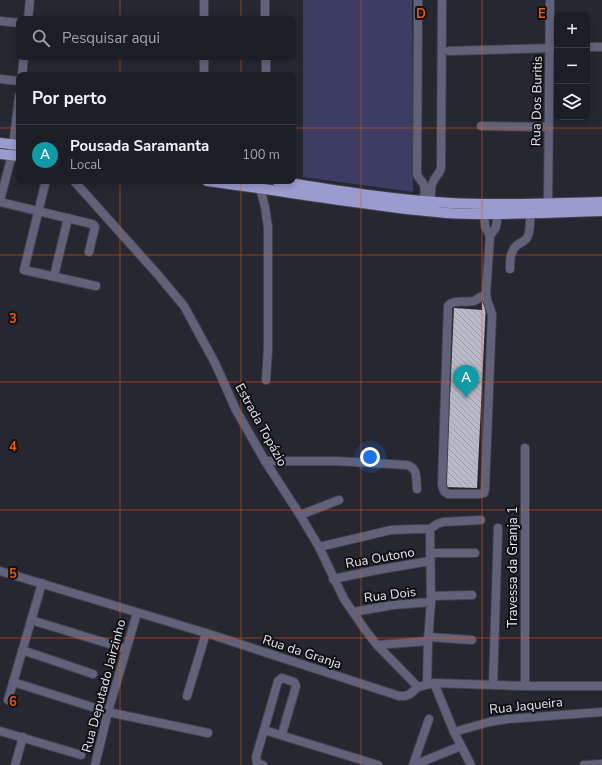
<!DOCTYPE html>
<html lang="pt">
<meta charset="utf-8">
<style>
body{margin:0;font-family:"Nunito Sans",sans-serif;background:#25262d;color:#f1f3f6}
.controls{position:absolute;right:12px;top:12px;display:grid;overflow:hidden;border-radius:8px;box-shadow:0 2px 6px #0003}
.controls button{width:36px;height:36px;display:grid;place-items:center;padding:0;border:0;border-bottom:1px solid #3a3b42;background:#1c1d25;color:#f1f3f6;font:20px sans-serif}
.you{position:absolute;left:370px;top:457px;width:14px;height:14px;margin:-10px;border:3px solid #fff;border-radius:50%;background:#1a73e8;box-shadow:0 0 0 6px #1a73e833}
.badge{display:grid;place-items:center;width:26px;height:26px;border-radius:50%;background:#2563eb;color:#fff;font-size:13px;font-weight:700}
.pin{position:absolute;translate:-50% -33px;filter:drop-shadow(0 1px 2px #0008)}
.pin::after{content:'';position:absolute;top:21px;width:14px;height:12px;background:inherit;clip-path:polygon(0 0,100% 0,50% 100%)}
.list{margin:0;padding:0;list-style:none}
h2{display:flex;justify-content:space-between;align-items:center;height:52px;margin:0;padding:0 16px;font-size:17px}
h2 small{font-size:13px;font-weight:400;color:#a0a2a7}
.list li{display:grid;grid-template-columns:26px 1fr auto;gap:12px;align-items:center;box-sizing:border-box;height:60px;padding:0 16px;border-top:1px solid #3a3b42}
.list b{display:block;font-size:15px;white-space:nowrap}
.list p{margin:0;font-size:13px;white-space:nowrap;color:#a0a2a7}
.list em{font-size:13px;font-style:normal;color:#a0a2a7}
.icon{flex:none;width:22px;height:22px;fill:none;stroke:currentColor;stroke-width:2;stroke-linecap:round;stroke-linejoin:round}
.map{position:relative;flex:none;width:602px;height:765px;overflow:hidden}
.search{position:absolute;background:#1c1d25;box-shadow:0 2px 6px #0003;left:16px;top:16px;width:280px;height:44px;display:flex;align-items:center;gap:10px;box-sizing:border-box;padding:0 14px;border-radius:8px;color:#a0a2a7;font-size:15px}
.panel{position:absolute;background:#1c1d25;box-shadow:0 2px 6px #0003;left:16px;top:72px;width:280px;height:112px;border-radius:8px}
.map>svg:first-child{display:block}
.green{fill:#3c3c64}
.building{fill:url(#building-back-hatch)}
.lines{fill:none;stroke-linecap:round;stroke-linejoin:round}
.minor-casing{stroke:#41424b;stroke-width:10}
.major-casing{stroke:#41424b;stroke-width:12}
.minor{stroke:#61627a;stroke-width:8}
.major{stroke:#9a9bce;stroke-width:10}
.grid{fill:none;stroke:#e8590c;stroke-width:1;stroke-opacity:0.55}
.labels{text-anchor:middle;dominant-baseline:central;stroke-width:4;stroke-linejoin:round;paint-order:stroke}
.street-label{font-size:13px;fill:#e6e7ed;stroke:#101015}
.grid-label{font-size:13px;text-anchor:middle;font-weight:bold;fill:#e8590c;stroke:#101015;stroke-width:4;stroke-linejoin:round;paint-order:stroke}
</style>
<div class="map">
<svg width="602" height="765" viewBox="0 0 602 765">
<defs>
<pattern id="building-back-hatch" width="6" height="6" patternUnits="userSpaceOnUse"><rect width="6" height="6" fill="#b9bac7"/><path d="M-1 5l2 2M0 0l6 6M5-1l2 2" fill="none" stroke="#9c9da7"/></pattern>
</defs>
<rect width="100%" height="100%" fill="#262731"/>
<path class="green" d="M303,0H412L413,192L303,177Z"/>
<path class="building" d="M482,301H486L477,488L446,487L454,308L482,310Z"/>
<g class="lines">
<g class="minor-casing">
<g id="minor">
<path d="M204,0V19"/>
<path d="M265,0V19"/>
<path d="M418,0L417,174C418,178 421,180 423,183C426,188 424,195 424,201"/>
<path d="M28,19L30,0"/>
<path d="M0,21L19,23"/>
<path d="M587,47H602"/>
<path d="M449,51L557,48"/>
<path d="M204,57V75"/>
<path d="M266,57V75"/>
<path d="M22,75L24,57"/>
<path d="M0,79L19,81"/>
<path d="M481,126L549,127"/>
<path d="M74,181L159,276L184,306L215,363L236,410L265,461L300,515L319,547L344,599L366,631L377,645L418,687"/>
<path d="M45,184L24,270L96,286"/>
<path d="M260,188L265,207L268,227V349L266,380"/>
<path d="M0,200L12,155L19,96"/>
<path d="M431,201C431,195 430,187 433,182C435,176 440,174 441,168L442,0"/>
<path d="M0,202L92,224L94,225L95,227L89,252"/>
<path d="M548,203L550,0"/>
<path d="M484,214L485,226L490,236L486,294L487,300L492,314L485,489L484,493L480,494H448L444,491L442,485L448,306C453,299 466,303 474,301C478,299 482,296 486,294"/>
<path d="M490,236L496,227L498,214"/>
<path d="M510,269C510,260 510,251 517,245C520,243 525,241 527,238C531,231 530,220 530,213"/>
<path d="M54,276L68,218"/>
<path d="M265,461H336L407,465C418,468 416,478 417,489"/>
<path d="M300,515L339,500"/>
<path d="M430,529L437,524L443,522L481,520"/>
<path d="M319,547L391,530L415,529H430"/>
<path d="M430,553H475"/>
<path d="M0,571L206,633L399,696H405L410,694L418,687L434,683L525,686H602"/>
<path d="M333,579L377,570L430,561"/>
<path d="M431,596L472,595"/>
<path d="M353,612L393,605L431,602"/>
<path d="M31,620L126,649"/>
<path d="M428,637L472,640"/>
<path d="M377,645L428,641"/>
<path d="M22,650L93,674"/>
<path d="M13,682L108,712L208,733"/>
<path d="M434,683L454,732L471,765"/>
<path d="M427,684L428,641L431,602L430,529"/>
<path d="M493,685L498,528"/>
<path d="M525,686V448"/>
<path d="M187,696L206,633"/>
<path d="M8,700L42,583"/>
<path d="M264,730L278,681L282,678L294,682L296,686L282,734"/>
<path d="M0,731L81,755"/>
<path d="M454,732L489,722L507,719L602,712"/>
<path d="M15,765L23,737"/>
<path d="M95,765L108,712L137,613"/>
<path d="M263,765L257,763L256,757L264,730L378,765"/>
<path d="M413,765L429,719"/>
<path d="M414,765L461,746"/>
<path d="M584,765L602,764"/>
</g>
</g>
<g class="major-casing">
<g id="major">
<path d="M0,143L19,145"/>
<path d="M0,154L19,156"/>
<path d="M207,181C261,188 315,197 369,204C395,208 421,211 447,213C499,216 551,212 602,211"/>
<path d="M277,181C334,190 392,200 450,203C500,206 551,203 602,202"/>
</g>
</g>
<use href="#minor" class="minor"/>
<use href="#major" class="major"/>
</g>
<path class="grid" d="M120,0V19M241,0V19M361,0V765M482,0V765M120,57V75M241,57V75M0,128H19M293,128H602M120,181V765M241,181V765M0,255H602M0,382H602M0,510H602M0,638H602"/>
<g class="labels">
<g class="street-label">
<text transform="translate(537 101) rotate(-89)">Rua Dos Buritis</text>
<text transform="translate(261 425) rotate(61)">Estrada Topázio</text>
<text transform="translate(380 558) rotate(-10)">Rua Outono</text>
<text transform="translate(513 567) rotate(-90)">Travessa da Granja 1</text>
<text transform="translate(390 595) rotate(-7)">Rua Dois</text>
<text transform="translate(302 652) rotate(18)">Rua da Granja</text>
<text transform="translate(104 686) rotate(-75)">Rua Deputado Jairzinho</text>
<text transform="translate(526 706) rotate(-6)">Rua Jaqueira</text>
</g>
</g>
<g class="grid-label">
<text x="421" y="18">D</text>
<text x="542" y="18">E</text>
<text x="13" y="323">3</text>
<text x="13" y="451">4</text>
<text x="13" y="578">5</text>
<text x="13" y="706">6</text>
</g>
</svg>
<div class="controls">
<button>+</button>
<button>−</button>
<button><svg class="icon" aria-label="layers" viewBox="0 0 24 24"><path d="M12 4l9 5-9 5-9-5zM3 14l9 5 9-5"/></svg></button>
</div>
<div class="you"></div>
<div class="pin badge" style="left:466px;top:398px;background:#0f9aa8">A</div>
<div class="search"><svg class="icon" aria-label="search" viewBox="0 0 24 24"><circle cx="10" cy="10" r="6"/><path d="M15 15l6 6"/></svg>Pesquisar aqui</div>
<section class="panel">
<h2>Por perto<small></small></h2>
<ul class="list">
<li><span class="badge" style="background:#0f9aa8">A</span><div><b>Pousada Saramanta</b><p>Local</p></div><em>100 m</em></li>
</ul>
</section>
</div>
